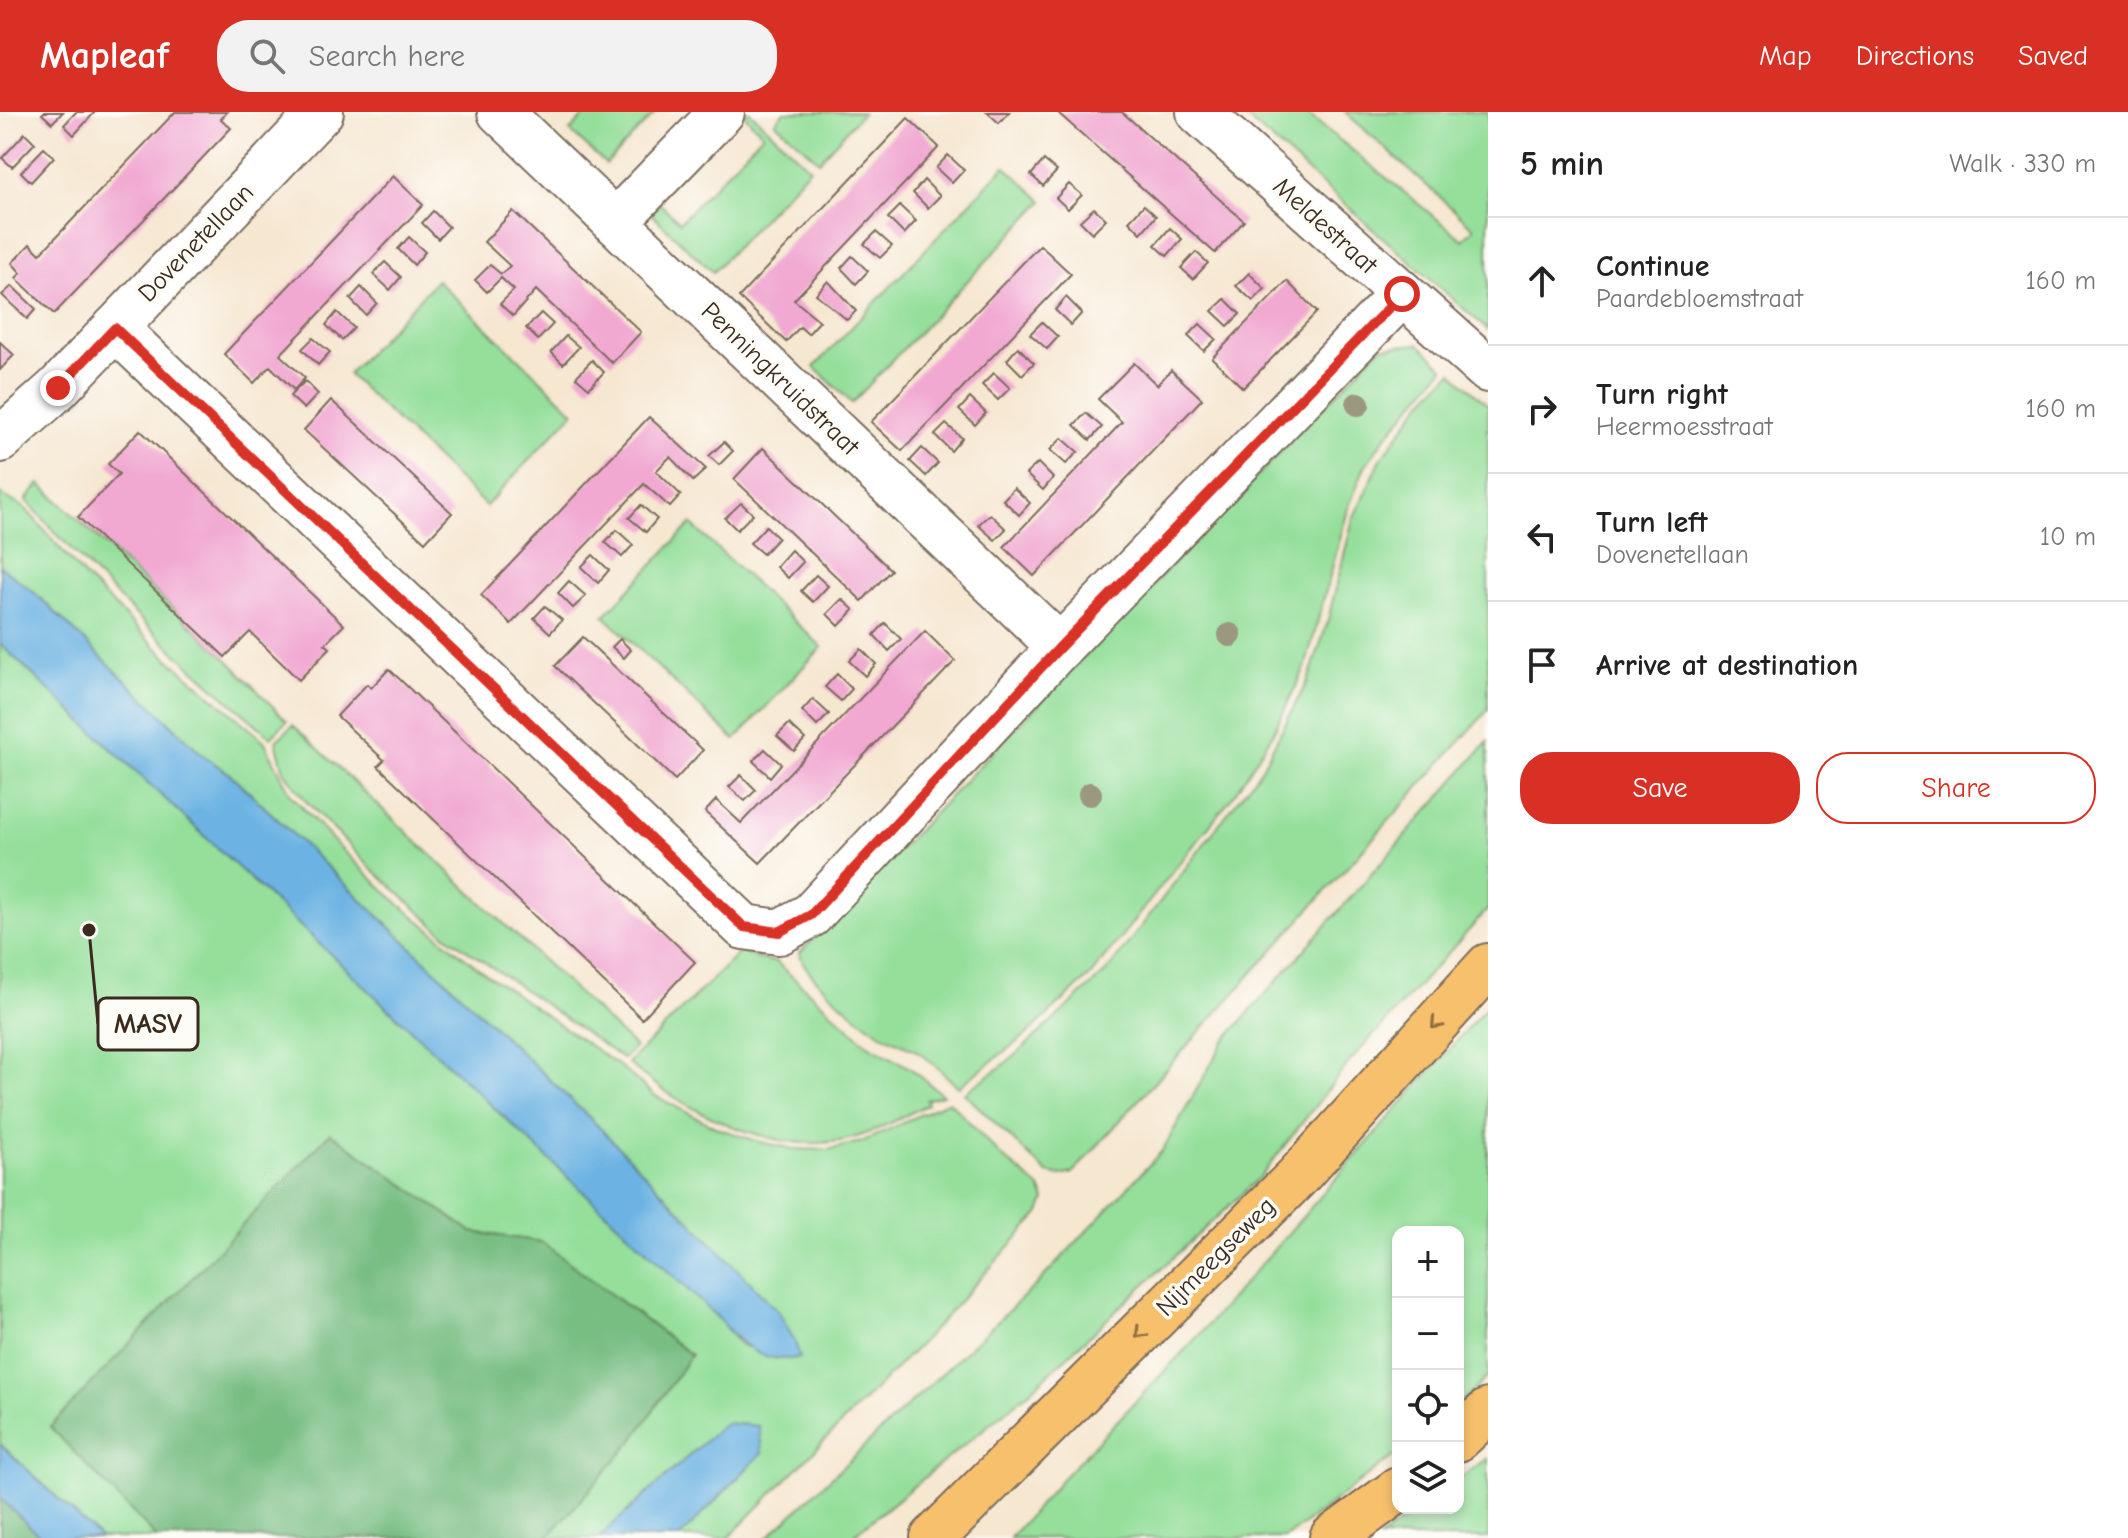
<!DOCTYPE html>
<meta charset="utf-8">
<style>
body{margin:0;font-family:"Comic Neue",sans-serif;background:#f2f2f2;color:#222}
.controls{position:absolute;right:24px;bottom:24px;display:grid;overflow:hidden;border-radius:16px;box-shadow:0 4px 12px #0003}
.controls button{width:72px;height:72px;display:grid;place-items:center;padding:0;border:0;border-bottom:2px solid #e0e0e0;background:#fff;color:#222;font:40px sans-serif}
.stop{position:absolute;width:24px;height:24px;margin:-18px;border:6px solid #d93025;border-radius:50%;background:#fff}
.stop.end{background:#d93025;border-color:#fff;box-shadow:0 2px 8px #0008}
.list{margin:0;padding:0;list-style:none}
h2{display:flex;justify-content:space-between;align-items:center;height:104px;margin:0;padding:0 32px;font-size:34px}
h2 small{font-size:26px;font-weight:400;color:#767676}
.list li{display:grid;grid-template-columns:52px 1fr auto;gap:24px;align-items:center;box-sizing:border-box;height:128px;padding:0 32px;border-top:2px solid #e0e0e0}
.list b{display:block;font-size:30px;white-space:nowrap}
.list p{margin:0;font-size:26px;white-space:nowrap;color:#767676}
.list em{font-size:26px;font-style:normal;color:#767676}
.actions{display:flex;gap:16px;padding:24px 32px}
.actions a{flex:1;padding:18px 0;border:2px solid #d93025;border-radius:32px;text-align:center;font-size:28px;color:#d93025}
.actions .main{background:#d93025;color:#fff}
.icon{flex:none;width:44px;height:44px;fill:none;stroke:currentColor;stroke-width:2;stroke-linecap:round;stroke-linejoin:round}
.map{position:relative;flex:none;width:1488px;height:1426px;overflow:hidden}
header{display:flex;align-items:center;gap:48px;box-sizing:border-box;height:112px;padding:0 40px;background:#d93025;color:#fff}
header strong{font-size:38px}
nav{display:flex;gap:44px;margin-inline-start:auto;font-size:28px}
.search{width:560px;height:72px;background:#f2f2f2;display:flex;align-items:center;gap:20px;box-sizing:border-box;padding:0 28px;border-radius:32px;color:#767676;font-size:30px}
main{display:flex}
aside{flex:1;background:#fff}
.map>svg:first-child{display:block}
.green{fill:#95df9b;stroke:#68845c;stroke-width:2}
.forest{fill:#78be83;stroke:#5a7450;stroke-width:2}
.water{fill:#6cb3e3;stroke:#546e80;stroke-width:2}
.building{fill:#f1a9d2}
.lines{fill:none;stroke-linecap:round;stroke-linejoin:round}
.minor-casing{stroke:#7c6c5d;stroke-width:48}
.major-casing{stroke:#7c6c5d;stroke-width:48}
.minor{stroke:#fff;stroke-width:44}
.major{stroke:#f7c06c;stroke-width:44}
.tree{fill:#9c9880}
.oneway{stroke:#906e41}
.route{stroke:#d93025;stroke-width:10}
.labels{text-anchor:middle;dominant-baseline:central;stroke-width:7;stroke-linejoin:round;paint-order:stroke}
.street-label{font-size:26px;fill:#3b2a1e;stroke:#fdfcf7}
.leader{fill:none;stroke:#3b2a1e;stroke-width:3}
.callout-dot{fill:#3b2a1e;stroke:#fdfcf7;stroke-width:3}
.callout{fill:#fdfcf7;stroke:#3b2a1e;stroke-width:3}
.callout-label{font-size:28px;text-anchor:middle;font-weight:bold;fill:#3b2a1e}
</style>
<header>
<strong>Mapleaf</strong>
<div class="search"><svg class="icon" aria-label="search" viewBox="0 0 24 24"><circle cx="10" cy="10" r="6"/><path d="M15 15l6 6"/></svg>Search here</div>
<nav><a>Map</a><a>Directions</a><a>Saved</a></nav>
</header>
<main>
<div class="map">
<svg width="1488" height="1426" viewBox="0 0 1488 1426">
<rect width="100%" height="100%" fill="#fdfcf7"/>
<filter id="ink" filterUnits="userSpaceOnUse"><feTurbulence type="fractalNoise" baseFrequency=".0125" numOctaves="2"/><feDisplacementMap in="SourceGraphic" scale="16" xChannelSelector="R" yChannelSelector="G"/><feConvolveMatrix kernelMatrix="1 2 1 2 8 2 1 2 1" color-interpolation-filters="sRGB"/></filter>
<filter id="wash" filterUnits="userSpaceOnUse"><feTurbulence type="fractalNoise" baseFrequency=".006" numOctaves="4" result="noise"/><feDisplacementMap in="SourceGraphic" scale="32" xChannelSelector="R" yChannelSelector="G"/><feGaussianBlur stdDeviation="1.8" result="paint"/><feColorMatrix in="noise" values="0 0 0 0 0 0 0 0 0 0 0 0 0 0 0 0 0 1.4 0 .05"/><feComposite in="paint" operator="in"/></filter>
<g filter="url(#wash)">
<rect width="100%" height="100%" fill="#f6e7d1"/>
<g class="green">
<path d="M588,0H656L606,52L570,19Z"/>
<path d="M747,0H750L810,56L713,160L650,101L659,91L680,110L763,22L744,3Z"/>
<path d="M784,0H863L819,49L775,10Z"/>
<path d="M1240,0H1305L1463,128L1474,116L1345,0H1488V218Z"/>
<path d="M1005,54L1043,89L852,291L814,255Z"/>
<path d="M437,168L574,300L486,394L348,262Z"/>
<path d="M1419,232L1444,256L1386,324L1365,354L1348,397L1305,556L1273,621L1235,681L1090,864L1026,923L958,975C946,964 934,951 921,942C909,934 894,929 882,922C863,911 800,861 800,841L1381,235Z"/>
<path d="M1452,260L1488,293V598L1073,1061L1061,1064L1047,1061L964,981L1009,949L1107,859L1262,656L1309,566L1327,512L1353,407L1381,347L1423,289Z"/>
<path d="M40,372L225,545L287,609L271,625C184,552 102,473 26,388Z"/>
<path d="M0,382L25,396L85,465L166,545L264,629L291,683L339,735L399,792L482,859L622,956L655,984L717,1016L760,1030L794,1037L827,1038L862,1030L949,989L998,1041L1040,1076L1045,1088L1040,1101L926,1226L728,1426H679L762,1341L725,1312L598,1426H547L631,1331L691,1243L542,1130L472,1120L330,1021L160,1426H100L0,1332V532L717,1205L739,1232L762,1243L598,1014L229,661L206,646L36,482L0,454Z"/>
<path d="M691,412L822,535L735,628L604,504Z"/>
<path d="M293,613L635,935L623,947L443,821L370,755L307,690L284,659L276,629Z"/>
<path d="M1488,630V797L1350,949L1261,1064L1029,1280L850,1426H767L1037,1172L1162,1039L1224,929Z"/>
<path d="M741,839L756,846L776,850L868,933L910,956L943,983L926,988L928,992C903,1004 876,1020 849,1027C774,1045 684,999 628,951Z"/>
<path d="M1488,893V1264L1458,1294V1120H1398V1341L1285,1426H1010L1060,1369L1200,1222Z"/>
<path d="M1488,1346V1426H1380L1420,1396H1458V1368Z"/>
</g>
<g class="forest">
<path d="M330,1021L472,1120L542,1130L691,1243L631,1331L547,1426H157L50,1315Z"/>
<path d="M0,1386L42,1426H0Z"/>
</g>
<g class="water">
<path d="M0,454L36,482L206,646L229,661L598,1014L779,1200L795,1230L800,1246C760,1252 741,1234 717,1205L0,532Z"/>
<path d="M725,1311L759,1314L762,1341L679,1426H598Z"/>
<path d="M0,1332L100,1426H42L0,1386Z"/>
</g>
<g id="blocks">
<g class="building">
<path d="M44,0H63L52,11L42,2Z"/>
<path d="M76,0H95L74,23L64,13Z"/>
<path d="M175,0H227L221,7L231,16L54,202L16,166L21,161L12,151L30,132L40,142Z"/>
<path d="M987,0H1009L999,11Z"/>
<path d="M1057,0H1122L1244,109L1215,141Z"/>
<path d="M908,6L939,35L794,188L820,209L808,222L800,215L786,230L739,185Z"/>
<path d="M25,21L35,31L12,55L2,46Z"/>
<path d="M44,36L54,45L31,70L21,60Z"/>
<path d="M948,43L964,58L952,71L936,56Z"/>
<path d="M1044,48L1057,59L1043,74L1031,63Z"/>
<path d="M393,64L423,93L280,243L305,266L294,278L270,254L254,271L224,242Z"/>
<path d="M924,68L940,84L928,96L913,81Z"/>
<path d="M1069,72L1082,83L1068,97L1056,86Z"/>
<path d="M1144,93L1156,104L1141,121L1129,109Z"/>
<path d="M900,94L916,109L904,122L888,106Z"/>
<path d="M1094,96L1106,107L1092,121L1080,109Z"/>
<path d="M433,99L449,115L438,127L422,111Z"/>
<path d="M513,99L641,220L612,251L536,178L513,204L500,192L514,178L501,166L487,180L475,168L490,153L501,162L510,154L484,130Z"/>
<path d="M1170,116L1182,127L1167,144L1155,133Z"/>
<path d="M876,120L892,134L880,146L864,132Z"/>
<path d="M409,125L425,140L414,153L398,137Z"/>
<path d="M1040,133L1071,162L902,339L871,310Z"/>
<path d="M1196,140L1208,151L1193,167L1181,156Z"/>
<path d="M852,144L868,159L856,172L841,156Z"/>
<path d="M385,150L401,165L390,178L373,162Z"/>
<path d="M1249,161L1265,177L1253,189L1236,174Z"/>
<path d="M828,169L856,199L847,208L816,182Z"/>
<path d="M1287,169L1317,200L1243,276L1212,246Z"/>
<path d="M12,174L36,197L27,207L2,183Z"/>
<path d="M361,175L377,191L366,203L350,187Z"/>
<path d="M1066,185L1082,201L1071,213L1055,198Z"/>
<path d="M1225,187L1240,202L1228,214L1212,199Z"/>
<path d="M337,200L354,216L342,228L326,213Z"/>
<path d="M541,201L553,212L538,228L526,216Z"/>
<path d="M1042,210L1058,225L1047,237L1030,222Z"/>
<path d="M1200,212L1216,227L1204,239L1188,224Z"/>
<path d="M566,224L579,235L563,252L551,240Z"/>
<path d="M313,226L330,240L318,253L302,237Z"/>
<path d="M0,230L14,243L0,258Z"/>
<path d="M1018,235L1034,251L1022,263L1007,248Z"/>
<path d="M592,248L604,260L589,276L576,265Z"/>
<path d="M1134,251L1157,273L1171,258L1202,287L1034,464L1004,435L1122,310L1098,287Z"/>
<path d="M994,261L1010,276L998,288L982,273Z"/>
<path d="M305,269L318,282L304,297L290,284Z"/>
<path d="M970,286L986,301L975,313L959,298Z"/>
<path d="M331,288L452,401L425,430L304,318Z"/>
<path d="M1086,301L1102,315L1090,328L1074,313Z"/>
<path d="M649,305L706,357L693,369L670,345L656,359L681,383L670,395L644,372L511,512L481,483Z"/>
<path d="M946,312L962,326L951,339L935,323Z"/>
<path d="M140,318L344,513L325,532L330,536L299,568L250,520L225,545L78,405L119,362L108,352Z"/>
<path d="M1062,326L1078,340L1066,352L1050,338Z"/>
<path d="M724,330L733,339L719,353L709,344Z"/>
<path d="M763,336L891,458L862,489L734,367Z"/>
<path d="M922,336L938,351L926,364L910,349Z"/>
<path d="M1038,351L1053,366L1043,378L1026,362Z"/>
<path d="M1014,376L1030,391L1019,403L1003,388Z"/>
<path d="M741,391L753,402L737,418L725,406Z"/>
<path d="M641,393L657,407L646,420L629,406Z"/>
<path d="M990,402L1006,417L995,428L978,413Z"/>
<path d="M766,414L778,426L763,442L750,431Z"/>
<path d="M617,418L633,433L622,445L605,430Z"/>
<path d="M791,438L803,450L788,466L776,455Z"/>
<path d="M593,443L609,458L598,471L581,455Z"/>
<path d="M816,463L828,474L813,490L801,479Z"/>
<path d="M569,469L586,484L573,496L558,481Z"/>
<path d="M842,487L854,498L839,514L827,502Z"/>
<path d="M545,494L562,508L550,521L534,506Z"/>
<path d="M885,511L901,527L889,539L874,523Z"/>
<path d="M925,519L955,549L760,751L705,700L716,688L741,711Z"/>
<path d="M583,525L703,638L675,668L555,554Z"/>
<path d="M620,527L631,538L624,546L612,535Z"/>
<path d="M861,537L876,552L865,564L849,549Z"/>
<path d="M389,557L695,850L642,907L378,654L384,648L337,604L367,572L371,576Z"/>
<path d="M837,562L852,577L841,589L825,575Z"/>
<path d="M813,587L829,602L817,614L802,599Z"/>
<path d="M789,612L805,627L794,639L777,624Z"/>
<path d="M765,637L781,652L770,665L753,649Z"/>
<path d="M741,663L756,678L745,689L729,675Z"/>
</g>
</g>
</g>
<g filter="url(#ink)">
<use href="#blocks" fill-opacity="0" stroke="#7c6c5d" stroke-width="2"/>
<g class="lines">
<g class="minor-casing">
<g id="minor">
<path d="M500,0L1060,535"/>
<path d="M1199,0L1488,258"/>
<path d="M615,110L722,0"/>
<path d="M115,216L744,815L779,820L811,803L1060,535L1402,182"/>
<path d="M0,328L58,276L321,0"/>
</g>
</g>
<g class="major-casing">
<g id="major">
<path d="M1458,1327L1488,1299"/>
<path d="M933,1426L1297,1065L1488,854"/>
<path d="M1332,1426L1398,1378"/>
</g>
</g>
<use href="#minor" class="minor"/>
<use href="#major" class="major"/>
</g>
<g class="tree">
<circle cx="1358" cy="292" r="12"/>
<circle cx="1230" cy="523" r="12"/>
<circle cx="1090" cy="682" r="12"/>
</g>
<defs><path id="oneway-chevron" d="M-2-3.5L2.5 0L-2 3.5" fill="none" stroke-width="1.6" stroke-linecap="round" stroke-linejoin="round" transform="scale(2)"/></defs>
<g class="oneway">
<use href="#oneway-chevron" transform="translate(1436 912) rotate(132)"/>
<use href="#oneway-chevron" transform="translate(1140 1221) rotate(135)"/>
</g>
</g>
<g class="lines" filter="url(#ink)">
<path class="route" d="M58,276L115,216L744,815L779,820L811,803L1060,535L1402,182"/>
</g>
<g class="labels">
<g class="street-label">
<text transform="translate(1325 114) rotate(42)">Meldestraat</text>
<text transform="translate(196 131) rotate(-46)">Dovenetellaan</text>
<text transform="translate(780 267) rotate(44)">Penningkruidstraat</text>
<text transform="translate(1216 1145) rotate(-45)">Nijmeegseweg</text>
</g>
</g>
<path class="leader" d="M89 818L98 912"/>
<circle class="callout-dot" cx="89" cy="818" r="8"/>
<rect class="callout" x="98" y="886" width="100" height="52" rx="8"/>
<g class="callout-label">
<text x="148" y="921">MASV</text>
</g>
</svg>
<div class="controls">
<button>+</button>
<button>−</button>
<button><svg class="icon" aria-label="locate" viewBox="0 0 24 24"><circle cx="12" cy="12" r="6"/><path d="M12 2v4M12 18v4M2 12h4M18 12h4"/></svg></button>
<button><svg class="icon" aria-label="layers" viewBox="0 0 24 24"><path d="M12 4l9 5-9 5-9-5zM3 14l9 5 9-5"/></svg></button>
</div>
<div class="stop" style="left:1402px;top:182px"></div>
<div class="stop end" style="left:58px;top:276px"></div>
</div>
<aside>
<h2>5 min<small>Walk · 330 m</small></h2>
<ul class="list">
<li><svg class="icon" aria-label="ahead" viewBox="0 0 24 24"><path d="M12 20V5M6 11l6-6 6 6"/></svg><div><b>Continue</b><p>Paardebloemstraat</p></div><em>160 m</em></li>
<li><svg class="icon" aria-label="right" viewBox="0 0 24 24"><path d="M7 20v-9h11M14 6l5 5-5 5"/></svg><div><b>Turn right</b><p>Heermoesstraat</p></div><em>160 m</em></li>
<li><svg class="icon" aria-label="left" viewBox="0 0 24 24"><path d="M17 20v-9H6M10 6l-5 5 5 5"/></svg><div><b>Turn left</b><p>Dovenetellaan</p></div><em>10 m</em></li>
<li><svg class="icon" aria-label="arrive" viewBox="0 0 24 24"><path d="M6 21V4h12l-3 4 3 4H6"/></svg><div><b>Arrive at destination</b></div></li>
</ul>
<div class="actions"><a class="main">Save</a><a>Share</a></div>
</aside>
</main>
